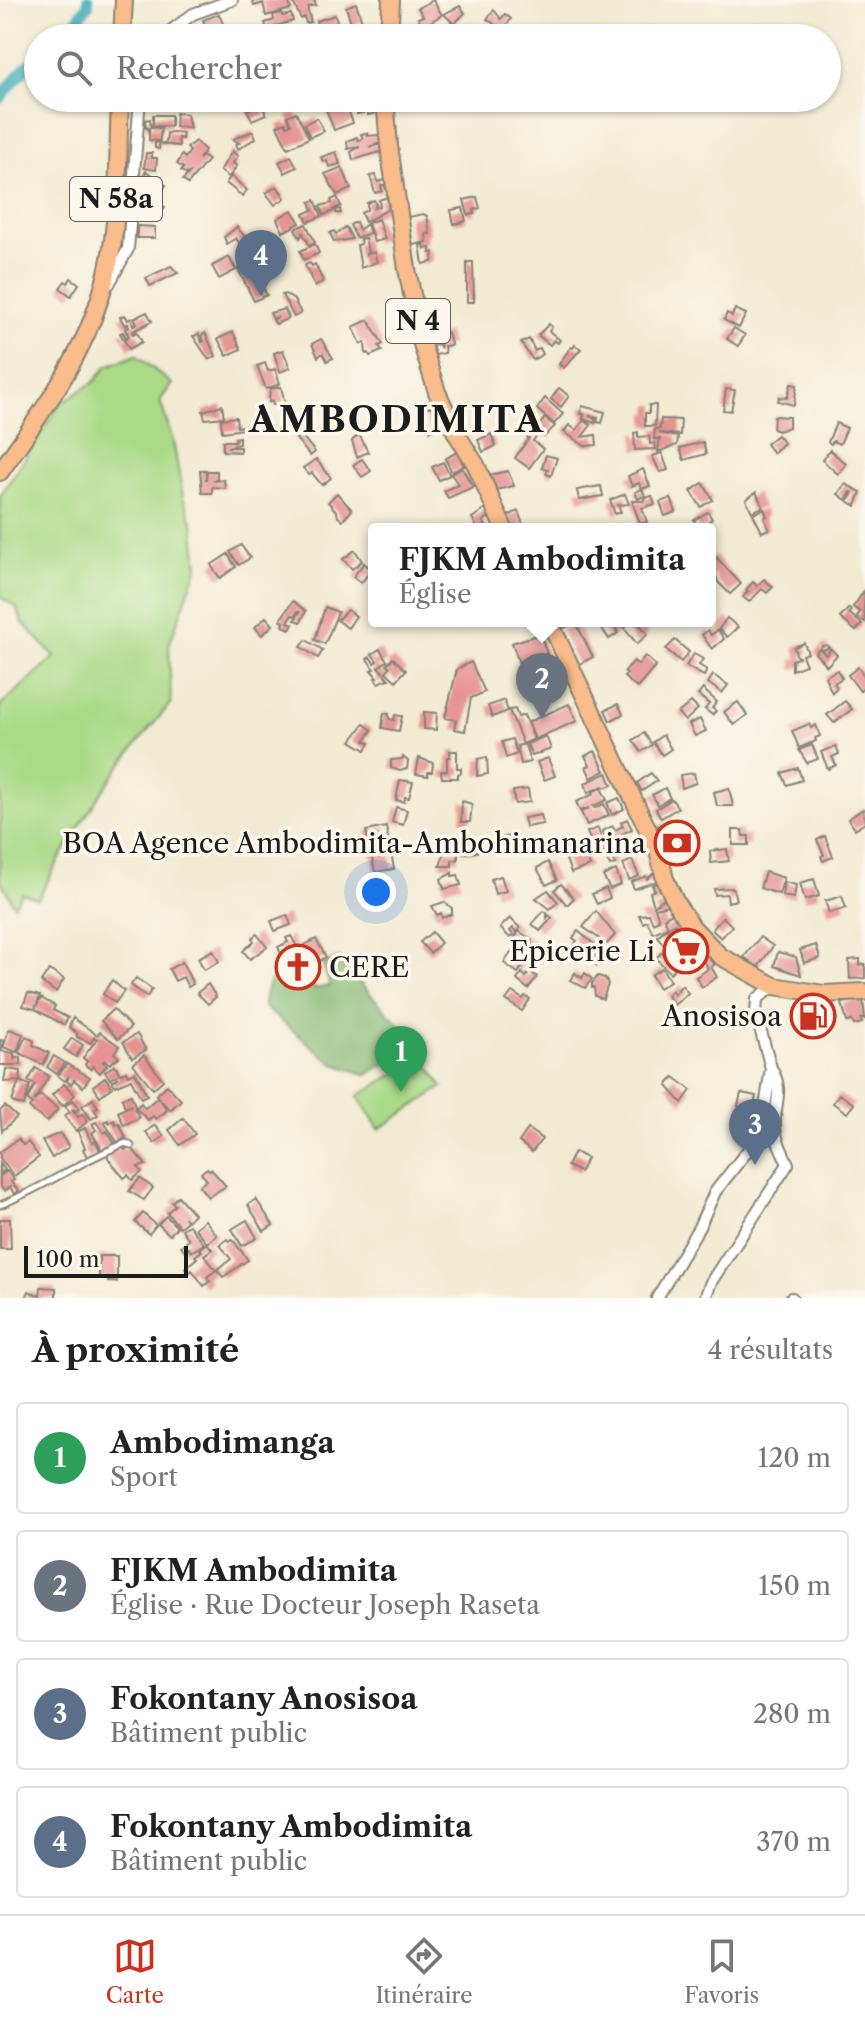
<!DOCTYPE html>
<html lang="fr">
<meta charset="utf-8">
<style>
body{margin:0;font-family:"Libre Caslon Text",serif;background:#f2f2f2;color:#222}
.scale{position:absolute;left:24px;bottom:20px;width:164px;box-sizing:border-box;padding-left:8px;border:4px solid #1c1c1c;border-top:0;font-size:22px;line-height:28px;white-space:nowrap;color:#1c1c1c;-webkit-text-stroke:6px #fbf7ec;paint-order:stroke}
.you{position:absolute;left:376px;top:892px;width:28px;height:28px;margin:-20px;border:6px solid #fff;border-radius:50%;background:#1a73e8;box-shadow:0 0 0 12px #1a73e833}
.badge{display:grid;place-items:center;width:52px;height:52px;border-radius:50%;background:#c8321e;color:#fff;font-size:26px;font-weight:700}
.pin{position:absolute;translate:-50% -66px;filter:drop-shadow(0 2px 4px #0008)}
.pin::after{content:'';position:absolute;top:42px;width:28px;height:24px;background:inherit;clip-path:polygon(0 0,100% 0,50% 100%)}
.popup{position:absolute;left:368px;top:523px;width:348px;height:104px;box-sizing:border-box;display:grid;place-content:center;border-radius:8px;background:#fff;filter:drop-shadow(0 2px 6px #0005);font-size:26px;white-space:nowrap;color:#767676}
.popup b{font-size:30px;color:#222}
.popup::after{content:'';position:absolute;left:50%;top:100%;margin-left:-16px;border:16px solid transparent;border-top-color:#fff}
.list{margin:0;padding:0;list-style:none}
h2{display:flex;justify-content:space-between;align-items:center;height:104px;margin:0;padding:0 32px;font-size:34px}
h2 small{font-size:26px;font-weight:400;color:#767676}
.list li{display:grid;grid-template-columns:52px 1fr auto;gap:24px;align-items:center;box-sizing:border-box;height:112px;margin:0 16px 16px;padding:0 16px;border:2px solid #e0e0e0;border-radius:8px}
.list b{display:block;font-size:30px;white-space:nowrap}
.list p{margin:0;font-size:26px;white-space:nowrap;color:#767676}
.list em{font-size:26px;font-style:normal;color:#767676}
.icon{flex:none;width:44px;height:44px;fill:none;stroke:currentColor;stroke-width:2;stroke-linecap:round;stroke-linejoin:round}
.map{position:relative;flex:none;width:865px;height:1298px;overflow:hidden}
.search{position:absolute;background:#fff;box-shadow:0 2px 6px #0004;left:24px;right:24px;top:24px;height:88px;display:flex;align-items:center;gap:20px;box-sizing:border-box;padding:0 28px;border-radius:44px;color:#767676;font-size:30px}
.sheet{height:616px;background:#fff}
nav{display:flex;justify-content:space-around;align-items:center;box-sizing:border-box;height:112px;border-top:2px solid #e0e0e0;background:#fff;font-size:22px;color:#767676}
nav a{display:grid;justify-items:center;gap:4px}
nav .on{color:#c8321e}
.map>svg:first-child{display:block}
.green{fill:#aada88;stroke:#637b52;stroke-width:2}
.forest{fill:#87ba74;stroke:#526b48;stroke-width:2}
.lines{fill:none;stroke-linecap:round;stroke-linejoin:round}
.canal{stroke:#3fadbc;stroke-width:12}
.building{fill:#e69291}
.service-casing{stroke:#878376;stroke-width:9}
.minor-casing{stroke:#878376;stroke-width:14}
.primary-casing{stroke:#878376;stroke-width:20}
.service{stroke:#fff;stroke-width:5}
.minor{stroke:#fff;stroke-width:10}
.primary{stroke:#fabc8b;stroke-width:16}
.labels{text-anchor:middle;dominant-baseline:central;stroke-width:7;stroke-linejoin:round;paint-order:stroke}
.shield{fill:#fbf7ec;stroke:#5f5e5a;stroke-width:2}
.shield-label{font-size:26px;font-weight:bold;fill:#1c1c1c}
.poi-label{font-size:28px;fill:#1c1c1c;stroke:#fbf7ec;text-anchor:end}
.district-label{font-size:36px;font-weight:bold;letter-spacing:2px;fill:#1c1c1c;stroke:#fbf7ec}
</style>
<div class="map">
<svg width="865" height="1298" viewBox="0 0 865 1298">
<rect width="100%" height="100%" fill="#fbf7ec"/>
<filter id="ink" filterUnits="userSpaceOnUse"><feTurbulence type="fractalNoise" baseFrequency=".0125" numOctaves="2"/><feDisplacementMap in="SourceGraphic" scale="16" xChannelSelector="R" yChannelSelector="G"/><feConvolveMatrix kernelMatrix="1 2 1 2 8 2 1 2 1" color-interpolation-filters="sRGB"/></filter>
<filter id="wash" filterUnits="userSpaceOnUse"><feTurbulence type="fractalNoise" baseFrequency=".006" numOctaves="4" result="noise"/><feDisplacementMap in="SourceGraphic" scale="32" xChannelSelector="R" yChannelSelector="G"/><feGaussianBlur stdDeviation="1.8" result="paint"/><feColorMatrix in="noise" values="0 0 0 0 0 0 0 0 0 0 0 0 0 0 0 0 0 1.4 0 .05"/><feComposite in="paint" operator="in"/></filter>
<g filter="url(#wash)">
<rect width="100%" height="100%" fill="#f2ead1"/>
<g class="green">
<path d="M136,355L172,384L160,401L173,441L183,497L193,523L198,566L169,645L171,703C116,767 77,824 38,899L22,893L14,905L0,879V706L55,657L23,623L16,607L0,597V496L61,403L94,382L107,366Z"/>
<path d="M423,1057L443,1087L379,1129L358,1096Z"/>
</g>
<path class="forest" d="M340,958L356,979L417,1043L367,1075L334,1064L264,1007C265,977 276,970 306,974L314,989L330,986L323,964Z"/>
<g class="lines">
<g class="canal">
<path d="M64,38L88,5V0"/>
<path d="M0,98L24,69L38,58"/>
</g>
</g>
<g id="blocks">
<g class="building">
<path d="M261,0H288L291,9L266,16L263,3L254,6L253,2Z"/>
<path d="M292,0H314L316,5L308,7V11L311,22L306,23L304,17L301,19Z"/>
<path d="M433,0L442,15L423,26L418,18L423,16L418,8Z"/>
<path d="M356,3L362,21L352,25L346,7Z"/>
<path d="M460,6L465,13L454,24L444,14Z"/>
<path d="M494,10L501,19L505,14L511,19L503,30L487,19Z"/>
<path d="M282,13L283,16L291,14L293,21L276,26L279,36L269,38L265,23L274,20L273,15Z"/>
<path d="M219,14L223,24L207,30L203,20Z"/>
<path d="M335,15L339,27L319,32L316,21Z"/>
<path d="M430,24L432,29L438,27L444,34L440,38H432L431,35L426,37L422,28Z"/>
<path d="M336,99L340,109L347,107L353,123L334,130L324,104Z"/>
<path d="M375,99L377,113L368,115L367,106L363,107L364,113L357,114L355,102Z"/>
<path d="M261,103L267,108L264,110L266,114L252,120L247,110Z"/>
<path d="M296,112L309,138L288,148L277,126L285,122L287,126L291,124L287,116Z"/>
<path d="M176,113L187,114L190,128L175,127Z"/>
<rect x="153" y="115" width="18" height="11"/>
<path d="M317,118L324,131L310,137L304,124Z"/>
<path d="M150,119L151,127L161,128L159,149L155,148V143L160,141L149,140V128H146L145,120Z"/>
<path d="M253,131L256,138L238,149L236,144L239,143L233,139Z"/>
<path d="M172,132L183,133L182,139L178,138L179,146L161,144L166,142L167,133Z"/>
<path d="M367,133V136L379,135L381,143L369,147L382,144L383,151L353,160L351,152L360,147L348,149L347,141L357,137L358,140L363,139L361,134Z"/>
<path d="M195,141L205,150L199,159L202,156L208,160L188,184L183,180L189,173L186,174L181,171L183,168L177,164L182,155L185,158L190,151L187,148Z"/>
<path d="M232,151L238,156L233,163L237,166L229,177L220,171Z"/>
<path d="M336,152L340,164L329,167L327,161L323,162L321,157Z"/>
<path d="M146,153H152V158H157L156,170L144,168Z"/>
<path d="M291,156L297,167L285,173L279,162Z"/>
<path d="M342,167L351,189L337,195L325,174Z"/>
<path d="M146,171L166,185L163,190L141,180Z"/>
<path d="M376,175L378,182L389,179L392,189L386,190L385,185H381L382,191L375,193L370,176Z"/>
<path d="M231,176L247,190L242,196L226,183Z"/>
<path d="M277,186L285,198L275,205L266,193Z"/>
<path d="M337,197L341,206L332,210L340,209L341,213H336V210L324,215L320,206L332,203L331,200Z"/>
<path d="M387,197L389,209L365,222L361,213L367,210V203L374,200L376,205L374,208L380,206L379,200Z"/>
<path d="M477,197L480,208L474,210L475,214L468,215L464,200Z"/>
<path d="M144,198L165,207L161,213L141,206Z"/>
<path d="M315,200L322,216L308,222L304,214L313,210L310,202Z"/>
<path d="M463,208L466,221L454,224L451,210Z"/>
<path d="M292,210L300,223L283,232L277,219Z"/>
<path d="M423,214L427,216L430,234H426L427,242L413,245L408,217Z"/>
<path d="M378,219L385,239L374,242L368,223Z"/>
<path d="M356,222L359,230L367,224L370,233L356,238L350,225Z"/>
<path d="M306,224L315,242L309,245L303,233L300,238L295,229Z"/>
<path d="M137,226L155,227V238H137Z"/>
<path d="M237,227L248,241L240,245L236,238L227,244L224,237Z"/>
<path d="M346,227L352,239L334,242L330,233L334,231L336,234Z"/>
<path d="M365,238L368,252L365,255L374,252L377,262L361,268L357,245L361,244L360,239Z"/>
<path d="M255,240L263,254L254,256L257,262L264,258L267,265L260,268L263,273L258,276L246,247Z"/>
<path d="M315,244L319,253L304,260L300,251Z"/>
<path d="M424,244L425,249L430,248V253L434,252L432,262L423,264L420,245Z"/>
<path d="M229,257L236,270L219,279L212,266Z"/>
<path d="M467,262H473L474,302H467Z"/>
<path d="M250,263L267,295L254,301L238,269Z"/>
<path d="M310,263L312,266L315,264L323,281L315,287L305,265Z"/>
<path d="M171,266L178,273L150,286L146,278Z"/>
<path d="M71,278L79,284L71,296L60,288L65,281L68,283Z"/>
<path d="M285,294L294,300L301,313L294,317L282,295Z"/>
<path d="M285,309L289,318L276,324L273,320L278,317L273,319L270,313Z"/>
<path d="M735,309L746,314L739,328L724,320L727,313L732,316Z"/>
<path d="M147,312L152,321L132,332L133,334L137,332L142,342L129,349L120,333L123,332L126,338L129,336L125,329L129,327L128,324L125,326L120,317L125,315L128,320L131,318L133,325L137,323L134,318Z"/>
<path d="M368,320L383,344L379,346L382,351L370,356L369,353L366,354L365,343L361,344L353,327Z"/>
<path d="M549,324L552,327L549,331L560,340L558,343L554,340L550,345L538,335Z"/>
<path d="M734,328L745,335L738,346L727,339Z"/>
<path d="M233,332L241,349L227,356L218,339Z"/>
<path d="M448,332L451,345L444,346L445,353L435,355L432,346L438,344L441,348L438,335Z"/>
<path d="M205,333L216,356L209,360L193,336L199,334L202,342L204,341L201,336Z"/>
<path d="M321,339L333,358L327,361L323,353L318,357L312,344Z"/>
<path d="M529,339L535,351L540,348L543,354L533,360L521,343Z"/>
<path d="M575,345L581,349L564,368L559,364L571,347L573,348Z"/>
<path d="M283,350L290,368L280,372L274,353Z"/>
<path d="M265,363L268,371L275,369L280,384L266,389L257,366Z"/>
<path d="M791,384L797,385L794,405L778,401L779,397L787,398Z"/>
<path d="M281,387L285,403L273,405L272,401L269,402L270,389Z"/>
<path d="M559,388L569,396L561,407L551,399Z"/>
<path d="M726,389L735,390L731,411L723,410Z"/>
<path d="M545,398L563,414L554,424L537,409Z"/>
<path d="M222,405L224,417L205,419L203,411Z"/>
<path d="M649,405H656L655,426H645V413H649Z"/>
<path d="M433,406L436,421L440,419L443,425L430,431L422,409Z"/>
<path d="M582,406L605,412L602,423L597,422L598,418L589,415L596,419L595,423L583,419L584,414H581Z"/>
<path d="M774,416L789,417V427L778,431L773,429Z"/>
<path d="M236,417L237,427L244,426V429L222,432L221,419Z"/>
<path d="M545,418L555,426L544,437L535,430Z"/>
<path d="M661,419L681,420L680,435L659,433L678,437L677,445L658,452L660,439H654L655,429H660Z"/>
<path d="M584,420L591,425L582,437L596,435L597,445L585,446L564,432L569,425L576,430Z"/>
<path d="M836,423L847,428L840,444L833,441L831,444L828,442Z"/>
<path d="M529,424L538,434L533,441L543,449L529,468L515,458L529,438L522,433Z"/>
<path d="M298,431L315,452L310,456L293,435Z"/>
<path d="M638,432V437L649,436L650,444L655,443L656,449L635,450L634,433Z"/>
<path d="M359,434L368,452L357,457L352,441Z"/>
<path d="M491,434L496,446L483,452L478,440Z"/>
<path d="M777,435L784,443L773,453L766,444Z"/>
<path d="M239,437V444L227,447H240V452L223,451V441H236L235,438Z"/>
<path d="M703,442L706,454L684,460L680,448Z"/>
<path d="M830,450L846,464L838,474L822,460Z"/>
<path d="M457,452L464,466L452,472L445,459Z"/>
<path d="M662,453L668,470L660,472L652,456Z"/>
<path d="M546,455L557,458L551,476L546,474L548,469L542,468Z"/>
<path d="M316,459L331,478L322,485L312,473L309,475L303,468Z"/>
<path d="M362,459L371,471L362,477L353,465Z"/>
<path d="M443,462L450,475L439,480L432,467Z"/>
<path d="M462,468L473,487L448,498L444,491L458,484L451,474Z"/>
<path d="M643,469L650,486L642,489L645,496L638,499L635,492L642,489L639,483L632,486L628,476Z"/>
<path d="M200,470H206V480L207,471H217V479L213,481L224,480L225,488L212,487V493H202Z"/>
<path d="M508,471L514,486L496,490L489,475Z"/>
<path d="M703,483L713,500L701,507L691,491Z"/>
<path d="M845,484L861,492L856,506L848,501L853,493L851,492L846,500L838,494Z"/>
<path d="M601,486L603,496L579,500L577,490Z"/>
<path d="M756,492L763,507L752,512L746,500Z"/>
<path d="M337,493L352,510L343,520L338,517L337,512L328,502Z"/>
<path d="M625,494L629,504L618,505L621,512L615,514L610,500Z"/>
<path d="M652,496L655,504L642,508L647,522L640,524L632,501H644V498Z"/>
<path d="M671,498L676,512L665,516L660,502Z"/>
<path d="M485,509L489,517L483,521L487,529H478L472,518Z"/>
<path d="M764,509L767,516L764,518L769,529L762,532L753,514Z"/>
<path d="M518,511L524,527L513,529L508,516Z"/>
<path d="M708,512L712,519L706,523L709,527L699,529L694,520Z"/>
<path d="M241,545L250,558L239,565L230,552Z"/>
<path d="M355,550L362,561L352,569L343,559Z"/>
<path d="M228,554L236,567L220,578L211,565Z"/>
<path d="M715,556L741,584L730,594L718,582L715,573L710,580V560Z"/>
<path d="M364,563L374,572L371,576L368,574L361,583L353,577Z"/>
<path d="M764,579L773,587L767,593L762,589L749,602L743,597L748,591L746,590L753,582L757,586Z"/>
<path d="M865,590L864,609L865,622L857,617L860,612L853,607Z"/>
<path d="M293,601L306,611L301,622L295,620L300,612L298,611L295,616L292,615L288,622L293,624L290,629L283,626L284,622L280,620Z"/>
<path d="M325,607L338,612L325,644L315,640Z"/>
<path d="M849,608L851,610L849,613L862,624L856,631L840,618Z"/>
<path d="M347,610L356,616L348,628L337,620Z"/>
<path d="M266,617L273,625L262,635L255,627Z"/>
<path d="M727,618L738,627L727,637L719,629Z"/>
<path d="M566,621H575L593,657L578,665L564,637L562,629L568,626Z"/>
<path d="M597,621H615L619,626L615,628L618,633L609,639Z"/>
<path d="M632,621H636L648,634L637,644L624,628Z"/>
<path d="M708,630L711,635L718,630L724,639L712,649L702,635Z"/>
<path d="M540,634L547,654L519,663L512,643Z"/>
<path d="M306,640L323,650L318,658L301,647Z"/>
<path d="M675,640L689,652L681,662L666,649Z"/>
<path d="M804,643L808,653L802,655L806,665L792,670V660L800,657H797L794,647Z"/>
<path d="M827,645L829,648L821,650L826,655L831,649L837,655L827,666L815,653L822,646Z"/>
<path d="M380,649L387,661L378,667L389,679L378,683L375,678L377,677L371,670L374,669L367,659L370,657L374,663L377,661L372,654Z"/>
<path d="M694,654L703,659L699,665L707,670L704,676L686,666Z"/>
<path d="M645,656L656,666L637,688L624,677L627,674L624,672L634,661L638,665Z"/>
<path d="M393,658L406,670L396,681L386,672L390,667L387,664Z"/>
<path d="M471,662L485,692L471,698L465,731L454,729L456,720L445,718L457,669Z"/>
<path d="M858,667L865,677V687L860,691L848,675Z"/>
<path d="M837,670L842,678L834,683L837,687L832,693L825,677Z"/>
<path d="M713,675L728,685L722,693L708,683Z"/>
<path d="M703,689L717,702L712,708L716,711L712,715L705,709L709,704L698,695Z"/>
<path d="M504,700L508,711L492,717L488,706Z"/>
<path d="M845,701L852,709L834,723L827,715Z"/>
<path d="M691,702L698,709L685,721L678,713Z"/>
<path d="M738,702L747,715L734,725L724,712Z"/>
<path d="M569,704L577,721L535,739L528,722Z"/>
<path d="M618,704L623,714L610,721L605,710Z"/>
<path d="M515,709L518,717L524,715L534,739L523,744L509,710Z"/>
<path d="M424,712L437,713L436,730L424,729Z"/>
<path d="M384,713L389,714V719L394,720L395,715L402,716L399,731L382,728Z"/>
<path d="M700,719L706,731L695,736L689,724Z"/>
<path d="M364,724L372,730L365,741L370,743L366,750L351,741Z"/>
<path d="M809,724L811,728L816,725L820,736L815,738L816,741L799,748L792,731Z"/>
<path d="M644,733L652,745L641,752L633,740Z"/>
<path d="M663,735L671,749L662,755L653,742Z"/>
<path d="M546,736L551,749L532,756L527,744Z"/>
<path d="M512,739L517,754L506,758L502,742Z"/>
<path d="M525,744L530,762L521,764L517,746Z"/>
<path d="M812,745L818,759L807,763L799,750Z"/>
<path d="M836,746L839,754L832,757L836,765L828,769L821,752Z"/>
<path d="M450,751H457V768H461V773L458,774V778H442L441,771H447V757H450Z"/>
<path d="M595,751L605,771L591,778L586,767L590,765L585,756Z"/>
<path d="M403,757L408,761L407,769L400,771L391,768V760L403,759Z"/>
<path d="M487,757L488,774L477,776L478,759Z"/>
<path d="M419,758L433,763L432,772H428V776L416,774Z"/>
<path d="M548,758L555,776L544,780L537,762Z"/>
<path d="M798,768L802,780L787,785L782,773Z"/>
<path d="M607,773L612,785L604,788L603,786L588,793L585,783Z"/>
<path d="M651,773L657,781L642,791L637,783Z"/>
<path d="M694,773L696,783L682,788L680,775Z"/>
<path d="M400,780L413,782L409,798L405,797L404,802L396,800Z"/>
<path d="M601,788L607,800L593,806L595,808L604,804L609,815L587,825L581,812L589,808L580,811L576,802L594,794L593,791Z"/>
<path d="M665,788L670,798L658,805L652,795Z"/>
<path d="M729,788L733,806H717L714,792Z"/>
<path d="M528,789L530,802L515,804L513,791Z"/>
<path d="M619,798L624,809L612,815L607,803Z"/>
<path d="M672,799L678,808L661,818L656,809Z"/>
<path d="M462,801L472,804L470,822H461Z"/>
<path d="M396,807L407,810L403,825L392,822Z"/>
<path d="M863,809L865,823L855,829L848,819Z"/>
<path d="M541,815L543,824L526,827L524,818Z"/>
<path d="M627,819L632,829L607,842L602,831L613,826L615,830L623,826L621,822Z"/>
<path d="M673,820L686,848L671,855L658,826Z"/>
<path d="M386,827L394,869L375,872L366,831Z"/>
<path d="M598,828L603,843L593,847L587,832Z"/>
<path d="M733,830H742L743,836H749V845H733Z"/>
<path d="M513,835L516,847L500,851L497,839Z"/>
<path d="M825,836L833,857L823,861L821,856L824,855L817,840Z"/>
<path d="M465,839H476L477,852L463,853Z"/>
<path d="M610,844L615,864L610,866L601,848Z"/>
<path d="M727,849L729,861L711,863L710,851Z"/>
<path d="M445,850L458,851V860H452V866H440Z"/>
<path d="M584,851L590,866L571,873L566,859Z"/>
<path d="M632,860L639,876L629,880L623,864Z"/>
<path d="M548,862L557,880L546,885L537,868Z"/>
<path d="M616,870L621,884L610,889L603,876Z"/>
<path d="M765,872L784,878L779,894L760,888Z"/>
<path d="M452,873V876L458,875L461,885L444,889L441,879Z"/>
<path d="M654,873L657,881L634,889L631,882L646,876L647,879Z"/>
<path d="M501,876L506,891L495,894L491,879Z"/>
<path d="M814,879L819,896L805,900L800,883Z"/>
<path d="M660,882L667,896L654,906L650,892L655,890L652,885Z"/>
<path d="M784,882L796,885L794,898L782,896Z"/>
<path d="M561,884L574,898L567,905L554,890Z"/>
<path d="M606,888L610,898L597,904L592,894Z"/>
<path d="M733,888L736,900L728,902L727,894L715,895L714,889Z"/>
<path d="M548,890L558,902L550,909L536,898Z"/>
<path d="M842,896L846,908L829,913L825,901Z"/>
<path d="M444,902L452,908V914L442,918L441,913L437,915L432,906Z"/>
<path d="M672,904L675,911L664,918L668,927L653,933L647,921L643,923L639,915L649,914L653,923L659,920L655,908Z"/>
<path d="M544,911L547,913V918L549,915L552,918L540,931L532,924Z"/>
<path d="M596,911L615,935L607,944L583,927Z"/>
<path d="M287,915L291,925L275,931L271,921Z"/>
<path d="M723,917L732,926L721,938L712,930Z"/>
<path d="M510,918L520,928L516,932L513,928L510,931L514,935L510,938L500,928Z"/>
<path d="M675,923L682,932L664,945L657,936Z"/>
<path d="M519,931L532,940L530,943L535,947L531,957L520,947L522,944L513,941Z"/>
<path d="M578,931L606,954L597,966L580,956L582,953L576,949L574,951L571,949L577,941L573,938Z"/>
<path d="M432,932L441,943L430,953L420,942Z"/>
<path d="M686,932L696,947L681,957L671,942Z"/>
<path d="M257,934L267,947L250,959L243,951L254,941L252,938Z"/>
<path d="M291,936L298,948L281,954L278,947L288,942L286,938Z"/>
<path d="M760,937L773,946L758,967L744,957Z"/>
<path d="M316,939L326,957L292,976L282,957Z"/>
<path d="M540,945L552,955L549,959L544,956L542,963L533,957Z"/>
<path d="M816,945L820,958L804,963L800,950Z"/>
<path d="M701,947L708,957L711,955L713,957L710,960L714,965L711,967L717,977L702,987L696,977L708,969L700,953L695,956L693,951Z"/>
<path d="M213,950L219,962L204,970L198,958Z"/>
<path d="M512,951L526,961L518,973L504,963Z"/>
<path d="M662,952L676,967L670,973L656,958Z"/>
<path d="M778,952L796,957L801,975L774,966Z"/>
<path d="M860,959V965L865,964V978L850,979L849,960Z"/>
<path d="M182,962L193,984L188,987L183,977L175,981L169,969Z"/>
<path d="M662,968L670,981L659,988L651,975Z"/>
<path d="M49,970L64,979L56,992L41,982Z"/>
<path d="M530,971L537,977L528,989L517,980L522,973L526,977Z"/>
<path d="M575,973L582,978L585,973L592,979L585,988L570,980Z"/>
<path d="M598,976L605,978L608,984L603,999L595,996L594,987L592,988V983Z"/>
<path d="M136,978L152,989L147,997L131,985Z"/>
<path d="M112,980L124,991L115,1003L103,994Z"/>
<path d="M208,984L216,997L208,1004L197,993Z"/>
<path d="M682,985L688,993L674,1005L667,995L672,991L674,994Z"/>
<path d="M512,992L523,999L525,996L530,999L522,1011L506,1000Z"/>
<path d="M28,993L40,996L35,1009L23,1006Z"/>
<path d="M41,998L55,1006L53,1010L68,1018L64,1025L35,1009Z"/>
<path d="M863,999L865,1019H861L862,1023L854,1025L852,1021L847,1022L842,1003Z"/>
<path d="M113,1009L131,1027L118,1039L101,1021Z"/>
<path d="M73,1018L97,1035L100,1032L119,1046L114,1053L119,1057L110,1064L105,1060L103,1062L107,1065L100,1073L93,1066L91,1069L85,1065L87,1061L83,1058L97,1039L94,1037L91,1043L77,1037V1033L69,1027Z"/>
<path d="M9,1029L23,1034L17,1052L3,1047Z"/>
<path d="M137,1034L146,1050L132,1058L123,1042Z"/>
<path d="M26,1036L34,1041L33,1045L49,1053L43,1065L18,1052Z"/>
<path d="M72,1038L83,1045L76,1057L64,1049Z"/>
<path d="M0,1040L4,1041L1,1051L14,1053V1059L21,1057V1065H0Z"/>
<path d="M144,1055L163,1080L153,1089L133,1064Z"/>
<path d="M54,1056L65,1063L57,1074L47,1067Z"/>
<path d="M67,1064L90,1077L83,1087L74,1080L71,1084L67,1081L69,1076L65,1081L58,1076Z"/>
<path d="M115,1065L120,1074L126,1071L128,1075L135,1072L147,1095L141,1098L131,1079L115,1086L112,1081L118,1078L117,1075L110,1079L105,1071Z"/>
<path d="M36,1068L49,1076L34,1101L40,1095L58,1109L47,1122L29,1108L32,1104L27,1100L35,1085L28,1081Z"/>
<path d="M6,1069L21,1071L20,1081L4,1082Z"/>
<path d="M105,1077L112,1087L100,1096L93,1086Z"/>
<path d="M674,1077L691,1090L682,1103L667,1086Z"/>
<path d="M19,1081L30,1085L24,1106L12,1102Z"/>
<path d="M64,1084L75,1095L63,1106L52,1095Z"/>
<path d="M167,1085L181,1100L170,1110L156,1095Z"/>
<path d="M741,1093L756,1096L752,1114L738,1106Z"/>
<path d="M839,1094L854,1104L847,1113L833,1103Z"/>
<path d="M131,1095L136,1108L141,1103L145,1108L158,1097L167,1110L156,1119L153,1116L148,1120L134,1107L139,1118L124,1125L118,1112L132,1105L125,1108L122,1098Z"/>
<path d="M93,1099L98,1107L94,1109L98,1115L91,1119L82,1106Z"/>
<path d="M73,1100L80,1108L76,1111L72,1109L78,1117L82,1114L88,1121L76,1131L64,1116L70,1112L65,1106Z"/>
<path d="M5,1106L17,1117L2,1131L0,1111Z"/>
<path d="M183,1118L195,1134L180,1145L169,1130Z"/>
<path d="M108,1120L109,1123L114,1120L116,1125L119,1123L126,1138L117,1142L104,1122Z"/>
<path d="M96,1122L104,1133L107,1131L115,1144L103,1152L92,1133L96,1130L92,1124Z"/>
<path d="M155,1125L164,1136L154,1143L146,1132Z"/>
<path d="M85,1128L92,1143L96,1141L100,1151L90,1158L87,1157L83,1149L85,1148L78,1132Z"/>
<path d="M528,1129L542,1139L532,1152L519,1142Z"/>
<path d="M60,1133L69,1147L52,1158L42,1141Z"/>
<path d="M18,1139L23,1145L28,1142L39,1157L14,1176L0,1158V1152Z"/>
<path d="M130,1146L146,1165L138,1167L142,1172L132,1180L128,1175L124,1178L108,1158V1154L114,1149L116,1151L122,1147L125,1150Z"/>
<path d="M574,1152L587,1158L580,1172L567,1166Z"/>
<path d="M0,1163L5,1170L1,1173L2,1175L7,1171L14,1180L11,1182L19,1191L14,1194L10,1187L4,1191L0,1186Z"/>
<path d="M207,1168L209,1170L211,1169L226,1186L208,1197L199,1186L207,1180L201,1173Z"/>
<path d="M140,1178L153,1188L144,1200L129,1191Z"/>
<path d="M178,1196L194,1214L187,1221L184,1217L187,1221L180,1227L167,1213L175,1205L172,1202Z"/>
<path d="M256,1199L273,1225L264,1231L248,1205Z"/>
<path d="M143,1213L156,1225L149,1234L135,1222Z"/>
<path d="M166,1216L177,1227L170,1235L158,1224Z"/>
<path d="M0,1219H10L11,1249H0Z"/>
<path d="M205,1220L217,1235L207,1243L195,1228Z"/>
<path d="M247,1220L257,1238L242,1246L232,1229Z"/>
<path d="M189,1225L204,1244L191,1252L189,1248L185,1251L181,1246L189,1240L182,1229Z"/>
<path d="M227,1239L229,1241L232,1239L248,1260L223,1277L217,1270L231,1259L220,1245Z"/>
<path d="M207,1243L212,1249L204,1255L216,1270L207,1277L210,1281L204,1286L192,1270L189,1273L185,1268L197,1258L195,1256L202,1251L200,1249Z"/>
<path d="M99,1256H117V1282H108V1278H99Z"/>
<path d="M41,1287L56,1288V1298H26L29,1291L40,1296Z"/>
</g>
</g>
</g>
<g filter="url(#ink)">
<use href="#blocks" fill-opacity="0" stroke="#878376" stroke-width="2"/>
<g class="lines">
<g class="service-casing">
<path id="service" d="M0,1205C44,1188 83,1159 126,1143L131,1146"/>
</g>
<g class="minor-casing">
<g id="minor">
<path d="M161,38L193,14L232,0"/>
<path d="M109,284L128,249L140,98"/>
<path d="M657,1298L699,1227L715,1192L755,1141L762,1127L771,1068L756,1014L757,999L774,986"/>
<path d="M705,1298L711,1282L788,1164C783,1152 775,1139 775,1126C774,1103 785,1091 771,1068"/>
<path d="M791,1298H792"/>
</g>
</g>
<g class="primary-casing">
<g id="primary">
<path d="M122,38L124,0"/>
<path d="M389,38L391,0"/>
<path d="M385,98L389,146L407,269L422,344L437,392L456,433L476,465L504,529"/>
<path d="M0,472C38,417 80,363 100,298C121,235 117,164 120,98"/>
<path d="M549,621L658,851L665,879L676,903L693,928L720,956L774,986L824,994L865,992"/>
</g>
</g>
<use href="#service" class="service"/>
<use href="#minor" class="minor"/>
<use href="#primary" class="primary"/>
</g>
</g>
<defs>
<g id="bank-ring" transform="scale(2.3)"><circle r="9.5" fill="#fbf7ec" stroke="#c8321e" stroke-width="1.5"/><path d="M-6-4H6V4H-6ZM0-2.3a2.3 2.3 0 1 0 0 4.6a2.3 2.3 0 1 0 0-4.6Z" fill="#c8321e"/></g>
<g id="supermarket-ring" transform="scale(2.3)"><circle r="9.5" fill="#fbf7ec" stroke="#c8321e" stroke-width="1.5"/><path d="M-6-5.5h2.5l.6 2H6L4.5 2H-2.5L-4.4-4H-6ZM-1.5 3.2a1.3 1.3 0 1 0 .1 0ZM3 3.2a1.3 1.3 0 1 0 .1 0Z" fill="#c8321e"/></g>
<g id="church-ring" transform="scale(2.3)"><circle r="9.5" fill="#fbf7ec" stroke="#c8321e" stroke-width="1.5"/><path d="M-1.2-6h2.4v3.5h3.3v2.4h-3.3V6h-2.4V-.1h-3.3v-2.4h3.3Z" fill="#c8321e"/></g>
<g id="fuel-ring" transform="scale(2.3)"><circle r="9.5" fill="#fbf7ec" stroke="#c8321e" stroke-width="1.5"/><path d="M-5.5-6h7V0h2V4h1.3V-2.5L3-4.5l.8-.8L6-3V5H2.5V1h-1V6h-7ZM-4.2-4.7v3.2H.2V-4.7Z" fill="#c8321e"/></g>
</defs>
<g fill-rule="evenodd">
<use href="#bank-ring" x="677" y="843"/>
<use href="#supermarket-ring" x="686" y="951"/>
<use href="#church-ring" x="298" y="967"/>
<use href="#fuel-ring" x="813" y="1016"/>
</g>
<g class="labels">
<g class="shield">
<rect x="70" y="177" width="92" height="44" rx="6"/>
<rect x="386" y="299" width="64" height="44" rx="6"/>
</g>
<g class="shield-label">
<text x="116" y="199">N 58a</text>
<text x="418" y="321">N 4</text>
</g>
<g class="poi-label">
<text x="646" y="843">BOA Agence Ambodimita-Ambohimanarina</text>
<text x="655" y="951">Epicerie Li</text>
<text x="329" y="967" text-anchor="start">CERE</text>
<text x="782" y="1016">Anosisoa</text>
</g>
<g class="district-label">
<text x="397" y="419">AMBODIMITA</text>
</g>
</g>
</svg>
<div class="scale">100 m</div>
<div class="you"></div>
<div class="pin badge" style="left:401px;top:1092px;background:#2e9e5b">1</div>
<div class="pin badge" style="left:542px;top:719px;background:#6b7280">2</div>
<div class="popup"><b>FJKM Ambodimita</b>Église</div>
<div class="pin badge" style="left:755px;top:1165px;background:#5c6f8a">3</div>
<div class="pin badge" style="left:261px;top:296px;background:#5c6f8a">4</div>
<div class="search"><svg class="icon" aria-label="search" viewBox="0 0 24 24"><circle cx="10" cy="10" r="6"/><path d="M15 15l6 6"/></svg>Rechercher</div>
</div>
<section class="sheet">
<h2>À proximité<small>4 résultats</small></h2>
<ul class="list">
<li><span class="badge" style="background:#2e9e5b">1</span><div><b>Ambodimanga</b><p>Sport</p></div><em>120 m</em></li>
<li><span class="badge" style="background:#6b7280">2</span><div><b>FJKM Ambodimita</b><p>Église · Rue Docteur Joseph Raseta</p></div><em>150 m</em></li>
<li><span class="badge" style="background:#5c6f8a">3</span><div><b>Fokontany Anosisoa</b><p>Bâtiment public</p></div><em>280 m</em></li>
<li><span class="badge" style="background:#5c6f8a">4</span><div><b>Fokontany Ambodimita</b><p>Bâtiment public</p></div><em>370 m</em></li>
</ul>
</section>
<nav>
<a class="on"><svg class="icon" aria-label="map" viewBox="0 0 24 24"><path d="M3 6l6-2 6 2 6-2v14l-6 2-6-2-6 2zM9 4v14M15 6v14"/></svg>Carte</a>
<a><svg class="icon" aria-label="directions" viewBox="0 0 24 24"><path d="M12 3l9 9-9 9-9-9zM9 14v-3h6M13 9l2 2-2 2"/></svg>Itinéraire</a>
<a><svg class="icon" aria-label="saved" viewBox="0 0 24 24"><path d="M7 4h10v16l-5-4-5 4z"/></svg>Favoris</a>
</nav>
